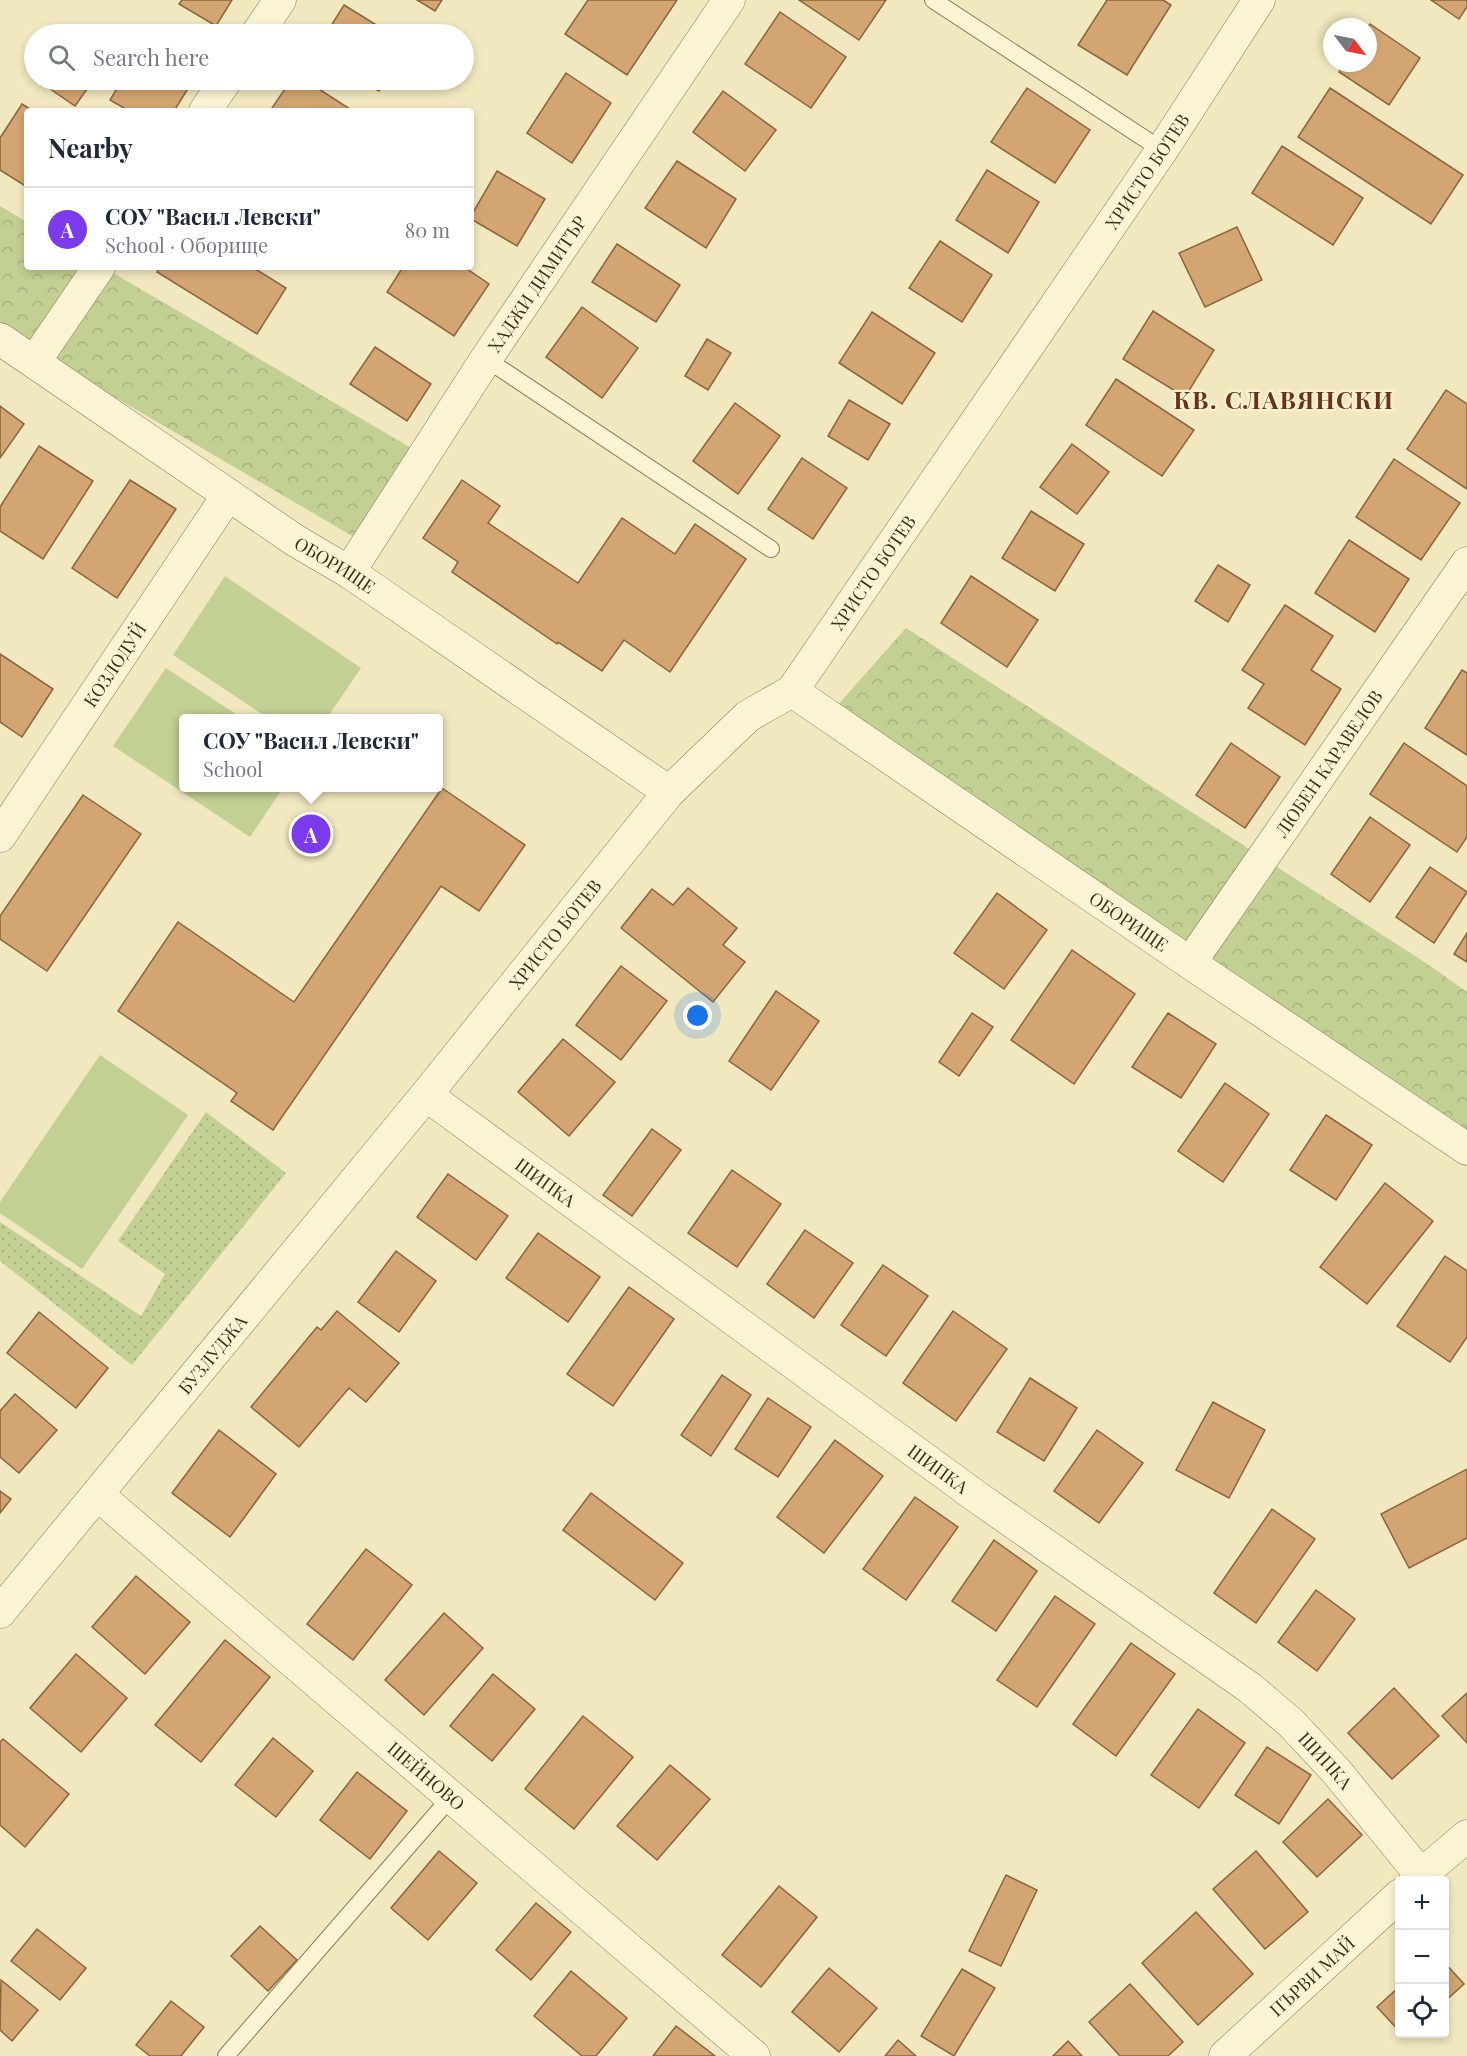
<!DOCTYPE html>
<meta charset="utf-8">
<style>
body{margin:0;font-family:"Playfair Display",serif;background:#f2f2f3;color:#1f2937}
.controls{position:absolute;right:18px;bottom:18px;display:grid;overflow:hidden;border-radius:6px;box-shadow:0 3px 9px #0003}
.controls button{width:54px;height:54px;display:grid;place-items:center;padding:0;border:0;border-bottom:2px solid #e0e1e3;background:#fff;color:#1f2937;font:30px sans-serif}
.compass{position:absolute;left:1323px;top:18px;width:54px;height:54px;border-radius:50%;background:#fff;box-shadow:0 3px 9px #0003;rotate:122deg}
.you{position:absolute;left:698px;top:1016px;width:21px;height:21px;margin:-15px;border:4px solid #fff;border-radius:50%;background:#1a73e8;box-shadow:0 0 0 9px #1a73e833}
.badge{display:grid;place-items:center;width:39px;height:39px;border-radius:50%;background:#7c3aed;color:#fff;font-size:20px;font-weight:700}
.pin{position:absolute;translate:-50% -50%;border:3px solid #fff;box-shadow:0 2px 6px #0006}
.popup{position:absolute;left:179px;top:714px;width:264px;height:78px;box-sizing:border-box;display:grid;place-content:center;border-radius:6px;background:#fff;filter:drop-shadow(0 2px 4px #0005);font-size:20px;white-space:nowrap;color:#747a83}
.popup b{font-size:22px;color:#1f2937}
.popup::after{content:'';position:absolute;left:50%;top:100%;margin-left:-12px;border:12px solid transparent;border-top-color:#fff}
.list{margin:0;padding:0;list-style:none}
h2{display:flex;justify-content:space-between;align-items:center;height:78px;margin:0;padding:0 24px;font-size:26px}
h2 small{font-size:20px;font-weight:400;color:#747a83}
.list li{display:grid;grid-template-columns:39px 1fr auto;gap:18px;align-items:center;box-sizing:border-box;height:84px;padding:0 24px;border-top:2px solid #e0e1e3}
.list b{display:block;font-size:22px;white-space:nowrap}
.list p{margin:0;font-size:20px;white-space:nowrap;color:#747a83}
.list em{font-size:20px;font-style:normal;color:#747a83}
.icon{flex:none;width:33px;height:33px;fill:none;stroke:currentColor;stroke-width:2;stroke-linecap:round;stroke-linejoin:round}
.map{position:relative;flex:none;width:1467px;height:2056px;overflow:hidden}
.search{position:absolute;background:#fff;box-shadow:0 3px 9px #0003;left:24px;top:24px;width:450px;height:66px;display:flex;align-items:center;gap:15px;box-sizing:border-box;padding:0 21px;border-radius:33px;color:#747a83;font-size:22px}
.panel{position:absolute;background:#fff;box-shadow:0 3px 9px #0003;left:24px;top:108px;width:450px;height:162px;border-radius:6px}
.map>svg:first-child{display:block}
.grass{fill:url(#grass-dots)}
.park{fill:url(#park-crowns)}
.pitch{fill:#c2d093}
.building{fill:#d2a573;stroke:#8c643b;stroke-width:1.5}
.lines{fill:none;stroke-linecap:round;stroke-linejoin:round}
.service-casing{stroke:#8b7857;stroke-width:18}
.minor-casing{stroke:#8b7857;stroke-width:33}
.service{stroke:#fbf4d4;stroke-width:16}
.minor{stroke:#fbf4d4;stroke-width:32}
.labels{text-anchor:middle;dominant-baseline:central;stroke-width:4.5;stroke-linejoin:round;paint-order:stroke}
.street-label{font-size:18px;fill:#3a2e1c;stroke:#f8f1d0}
.district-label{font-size:24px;font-weight:bold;letter-spacing:1.5px;fill:#6a3219;stroke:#f8f1d0}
</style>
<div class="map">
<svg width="1467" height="2056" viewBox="0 0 1467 2056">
<defs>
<pattern id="grass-dots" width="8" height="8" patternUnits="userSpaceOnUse" patternTransform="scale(1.5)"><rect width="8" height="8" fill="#c2d093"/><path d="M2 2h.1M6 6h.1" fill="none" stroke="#a7b37e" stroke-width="1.8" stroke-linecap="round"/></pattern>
<pattern id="park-crowns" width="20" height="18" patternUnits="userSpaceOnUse" patternTransform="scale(1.5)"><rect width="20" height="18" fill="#c2d093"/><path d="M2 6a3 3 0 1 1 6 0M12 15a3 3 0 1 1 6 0" fill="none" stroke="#a7b37e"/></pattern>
</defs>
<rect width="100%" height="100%" fill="#f1e8c0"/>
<path class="grass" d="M206,1112L286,1173L132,1365L0,1261V1222L141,1316L165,1274L118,1241Z"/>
<g class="park">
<path d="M0,206L27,222V267H103L413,449L354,537L0,330Z"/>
<path d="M906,628L1426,963L1467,992V1150L828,716Z"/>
</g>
<g class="pitch">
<path d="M225,576L361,668L327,718H268L173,655Z"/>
<path d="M166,668L242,718H184V788H283L250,837L113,746Z"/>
<path d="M100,1055L188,1115L82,1269L0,1213V1202Z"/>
</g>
<g class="building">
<path d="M182,0H232L216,26L179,4Z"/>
<path d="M417,0H442L435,11Z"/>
<path d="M588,0H677L627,75L565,34Z"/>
<path d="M799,0H886L859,40Z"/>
<path d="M1107,0H1163L1171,5L1127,75L1078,45Z"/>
<path d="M1431,0H1467V7L1459,19Z"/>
<path d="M344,5L391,34H326Z"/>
<path d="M780,12L846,57L811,108L745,64Z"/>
<path d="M1370,24L1420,58L1389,105L1339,72L1344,63H1368V27Z"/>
<path d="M566,73L611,103L572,163L527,133Z"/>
<path d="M51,80H81L90,85L75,106L46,86Z"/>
<path d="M122,80H177L189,87L174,111H129L110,100Z"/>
<path d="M291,80H305L353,111H270Z"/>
<path d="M360,80H386L379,91Z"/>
<path d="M1027,88L1090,130L1055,183L991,142Z"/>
<path d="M1330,88L1463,175L1431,224L1298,137Z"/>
<path d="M723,91L776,130L745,171L693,132Z"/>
<path d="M22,104L33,111H27V187L0,170V138Z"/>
<path d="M1282,146L1363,198L1333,245L1252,193Z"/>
<path d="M677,161L736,199L706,248L645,208Z"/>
<path d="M987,170L1039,202L1008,253L956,220Z"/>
<path d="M497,171L545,199L517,246L471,219V216Z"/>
<path d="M1237,227L1262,280L1205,307L1179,253Z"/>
<path d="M940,241L992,275L962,322L909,288Z"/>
<path d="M617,244L680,285L656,322L592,282Z"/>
<path d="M160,267H252L286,288L257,334L157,272Z"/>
<path d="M403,267H464L489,284L454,336L387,292Z"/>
<path d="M582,307L638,348L602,398L546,357Z"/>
<path d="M1153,311L1214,350L1185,397L1123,359Z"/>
<path d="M872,312L935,353L902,404L839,363Z"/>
<path d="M707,339L731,353L708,390L685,376Z"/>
<path d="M375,347L431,384L407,421L350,384Z"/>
<path d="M1116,379L1194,430L1162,476L1086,425Z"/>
<path d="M1446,390L1467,404V489L1407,449Z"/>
<path d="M849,400L890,424L868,460L828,436Z"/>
<path d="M735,403L780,436L738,494L693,461Z"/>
<path d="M0,406L24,424L0,458Z"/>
<path d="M1072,444L1109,472L1077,514L1040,487Z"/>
<path d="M39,446L93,481L43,559L0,531V507Z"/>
<path d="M802,458L847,488L813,539L768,509Z"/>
<path d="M1394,459L1460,503L1421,560L1356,517Z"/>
<path d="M130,480L176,509L117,598L72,568Z"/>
<path d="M462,480L500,506L488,523L578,583L622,518L675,554L695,524L746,559L670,672L624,640L602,671L558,642L557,644L452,572L458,562L423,538Z"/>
<path d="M1031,511L1084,544L1055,591L1002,558Z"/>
<path d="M1349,540L1409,579L1375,632L1315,593Z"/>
<path d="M1218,565L1250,585L1228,622L1195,601Z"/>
<path d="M971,576L1038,620L1007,667L941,623Z"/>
<path d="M1285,605L1333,636L1311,670L1341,689L1305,745L1248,708L1264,684L1242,670Z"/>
<path d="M0,654L53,689L22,737L0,722Z"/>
<path d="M1462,670L1467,673V755L1425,728Z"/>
<path d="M1231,743L1280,777L1245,828L1196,795Z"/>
<path d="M1404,743L1467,786V837L1457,852L1370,794Z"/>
<path d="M442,788L525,845L479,911L441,886L273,1130L231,1101L237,1093L118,1011L178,922L294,1002Z"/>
<path d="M83,795L141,834L47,971L0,939V916Z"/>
<path d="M1370,817L1410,845L1370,902L1331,874Z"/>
<path d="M1430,867L1467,892L1434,943L1396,917Z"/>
<path d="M688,888L737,928L723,945L745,962L713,1002L621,928L652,889L673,905Z"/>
<path d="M997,893L1047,930L1004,989L954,953Z"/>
<path d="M1467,933V962L1454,954Z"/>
<path d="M1072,950L1135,994L1074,1084L1011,1040Z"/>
<path d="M621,966L667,1001L621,1060L576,1025Z"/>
<path d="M776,991L819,1021L771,1090L729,1061Z"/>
<path d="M972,1013L993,1027L959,1076L939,1062Z"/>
<path d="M1168,1013L1216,1044L1181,1098L1132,1067Z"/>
<path d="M563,1039L615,1082L569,1136L518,1092Z"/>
<path d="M1225,1083L1269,1114L1223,1182L1178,1151Z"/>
<path d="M1326,1115L1372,1145L1336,1200L1290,1170Z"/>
<path d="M652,1129L681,1150L632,1216L603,1195Z"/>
<path d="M732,1170L781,1204L737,1267L688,1233Z"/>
<path d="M448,1174L508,1216L476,1260L417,1217Z"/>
<path d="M1385,1183L1433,1221L1367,1304L1320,1267Z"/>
<path d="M805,1230L853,1263L814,1318L767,1284Z"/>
<path d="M538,1233L600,1277L568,1322L506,1278Z"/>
<path d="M396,1251L436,1281L399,1332L358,1302Z"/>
<path d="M1445,1256L1467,1271V1337L1450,1362L1397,1326Z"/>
<path d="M883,1265L928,1296L886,1356L841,1325Z"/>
<path d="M629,1287L674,1319L613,1406L567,1374Z"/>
<path d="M337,1311L399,1363L366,1402L349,1388L299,1447L251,1407L317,1327L321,1330Z"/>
<path d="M953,1311L1007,1349L956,1421L903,1383Z"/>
<path d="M39,1312L108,1368L76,1408L7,1353Z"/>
<path d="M722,1375L751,1395L711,1456L681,1435Z"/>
<path d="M1030,1378L1077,1408L1044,1461L997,1432Z"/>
<path d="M15,1394L57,1430L19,1473L0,1457V1411Z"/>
<path d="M768,1398L811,1427L778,1477L735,1449Z"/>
<path d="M1213,1402L1265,1430L1229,1498L1176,1470Z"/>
<path d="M219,1430L276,1474L230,1537L172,1493Z"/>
<path d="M1097,1430L1143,1463L1099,1523L1054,1491Z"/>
<path d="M835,1440L883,1476L824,1553L777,1517Z"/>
<path d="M1467,1469V1538L1409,1568L1381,1514Z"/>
<path d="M0,1491L11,1499L0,1513Z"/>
<path d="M591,1493L683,1563L655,1600L563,1530Z"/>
<path d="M915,1497L958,1527L906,1600L863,1569Z"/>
<path d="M1272,1509L1315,1539L1256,1623L1214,1593Z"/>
<path d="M994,1540L1037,1571L996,1631L952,1601Z"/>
<path d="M366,1549L412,1585L353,1660L307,1624Z"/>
<path d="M136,1576L190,1622L145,1674L92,1627Z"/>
<path d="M1316,1590L1355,1619L1317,1671L1278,1642Z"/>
<path d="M1055,1596L1095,1624L1037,1707L997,1680Z"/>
<path d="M444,1613L483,1648L424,1715L385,1680Z"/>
<path d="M225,1640L270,1677L201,1762L155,1725Z"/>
<path d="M1131,1643L1175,1674L1116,1756L1073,1724Z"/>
<path d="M76,1654L127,1698L81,1752L30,1708Z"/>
<path d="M493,1674L535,1709L492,1761L450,1726Z"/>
<path d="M1394,1688L1439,1736L1392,1779L1348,1733Z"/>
<path d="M1467,1693V1743L1442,1716Z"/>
<path d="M1198,1709L1245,1743L1199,1808L1151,1775Z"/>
<path d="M583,1716L633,1757L574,1829L525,1789Z"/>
<path d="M273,1738L313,1771L276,1817L235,1785Z"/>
<path d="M3,1739L69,1794L25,1847L0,1825V1742Z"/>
<path d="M1267,1747L1311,1775L1279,1824L1235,1795Z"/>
<path d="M670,1765L710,1799L657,1860L617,1826Z"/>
<path d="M357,1772L407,1811L370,1859L320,1820Z"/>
<path d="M1328,1799L1362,1835L1317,1877L1283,1842Z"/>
<path d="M439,1851L477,1883L428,1940L391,1908Z"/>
<path d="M1256,1851L1308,1912L1265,1949L1213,1889Z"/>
<path d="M1006,1875L1037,1890L1001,1966L969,1951Z"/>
<path d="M779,1886L817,1917L761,1987L722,1955Z"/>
<path d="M536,1903L571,1932L531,1980L496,1950Z"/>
<path d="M1196,1912L1253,1974L1198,2025L1142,1963Z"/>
<path d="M260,1926L297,1960L268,1991L231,1956Z"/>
<path d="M37,1929L86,1968L60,2000L11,1961Z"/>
<path d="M1444,1962L1464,1984L1444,2002Z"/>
<path d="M829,1968L877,2008L839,2052L792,2012Z"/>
<path d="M962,1969L995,1988L954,2056L921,2036Z"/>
<path d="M571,1971L627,2018L596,2056H582L534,2016Z"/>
<path d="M1,1980L38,2010L12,2041L0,2030Z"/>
<path d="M1130,1984L1183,2042L1168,2056H1120L1089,2022Z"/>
<path d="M1400,1986V2032L1377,2007Z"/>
<path d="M171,2001L204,2027L181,2056H150L136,2045Z"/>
<path d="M676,2026L715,2056H653Z"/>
<path d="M898,2040L916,2056H885Z"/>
<path d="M1068,2041L1082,2056H1053Z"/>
</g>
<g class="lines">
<g class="service-casing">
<g id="service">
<path d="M933,0L1162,150"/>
<path d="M486,359L771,549"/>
<path d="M226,2056L451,1797"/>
</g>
</g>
<g class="minor-casing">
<g id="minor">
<path d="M257,34L280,0"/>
<path d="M205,111L226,80"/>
<path id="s1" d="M0,339L296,541L349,572L669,792"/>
<path d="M35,361L99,267"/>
<path id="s2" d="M349,572L486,359L729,0"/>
<path id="s3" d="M792,691L1190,963L1467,1149"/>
<path id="s4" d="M0,836L228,495"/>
<path id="s5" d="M1190,963L1467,563"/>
<path id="s6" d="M426,1095L977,1497L1250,1688L1291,1723L1336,1771L1421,1875"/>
<path id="s7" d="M98,1495L754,2056"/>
<path id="s8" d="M0,1612L426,1095L669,792L748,716L792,691L1162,150L1259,0"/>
<path d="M1415,1880L1467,1836"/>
<path id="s9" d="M1225,2056L1400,1895"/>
</g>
</g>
<use href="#service" class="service"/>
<use href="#minor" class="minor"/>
</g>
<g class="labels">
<g class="street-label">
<text stroke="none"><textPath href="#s8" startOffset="1848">ХРИСТО БОТЕВ</textPath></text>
<text stroke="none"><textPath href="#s2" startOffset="344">ХАДЖИ ДИМИТЪР</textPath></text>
<text stroke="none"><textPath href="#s1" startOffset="404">ОБОРИЩЕ</textPath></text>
<text stroke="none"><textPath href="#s8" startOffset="1362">ХРИСТО БОТЕВ</textPath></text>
<text stroke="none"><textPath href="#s4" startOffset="206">КОЗЛОДУЙ</textPath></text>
<text stroke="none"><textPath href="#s5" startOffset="243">ЛЮБЕН КАРАВЕЛОВ</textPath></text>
<text stroke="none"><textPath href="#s3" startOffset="408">ОБОРИЩЕ</textPath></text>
<text stroke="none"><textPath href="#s8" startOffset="876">ХРИСТО БОТЕВ</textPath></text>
<text stroke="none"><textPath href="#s6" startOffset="148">ШИПКА</textPath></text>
<text stroke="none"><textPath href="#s8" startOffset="334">БУЗЛУДЖА</textPath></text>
<text stroke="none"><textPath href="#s6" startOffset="634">ШИПКА</textPath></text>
<text stroke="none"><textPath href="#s6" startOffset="1120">ШИПКА</textPath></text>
<text stroke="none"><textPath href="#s7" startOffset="432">ШЕЙНОВО</textPath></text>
<text stroke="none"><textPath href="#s9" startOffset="118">ПЪРВИ МАЙ</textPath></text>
</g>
<g class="district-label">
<text x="1284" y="399">КВ. СЛАВЯНСКИ</text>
</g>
</g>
</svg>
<div class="controls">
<button>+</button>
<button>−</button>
<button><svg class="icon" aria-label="locate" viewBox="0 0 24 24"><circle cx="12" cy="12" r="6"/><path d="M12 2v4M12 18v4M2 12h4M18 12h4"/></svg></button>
</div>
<svg class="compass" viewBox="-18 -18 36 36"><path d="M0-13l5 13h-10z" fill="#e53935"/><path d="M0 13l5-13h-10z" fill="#747a83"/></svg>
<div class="you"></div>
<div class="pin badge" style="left:311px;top:834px">A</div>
<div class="popup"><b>СОУ &quot;Васил Левски&quot;</b>School</div>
<div class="search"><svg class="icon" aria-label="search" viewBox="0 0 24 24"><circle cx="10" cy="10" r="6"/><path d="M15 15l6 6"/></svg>Search here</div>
<section class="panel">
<h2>Nearby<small></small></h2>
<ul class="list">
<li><span class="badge">A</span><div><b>СОУ &quot;Васил Левски&quot;</b><p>School · Оборище</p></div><em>80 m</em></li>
</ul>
</section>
</div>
